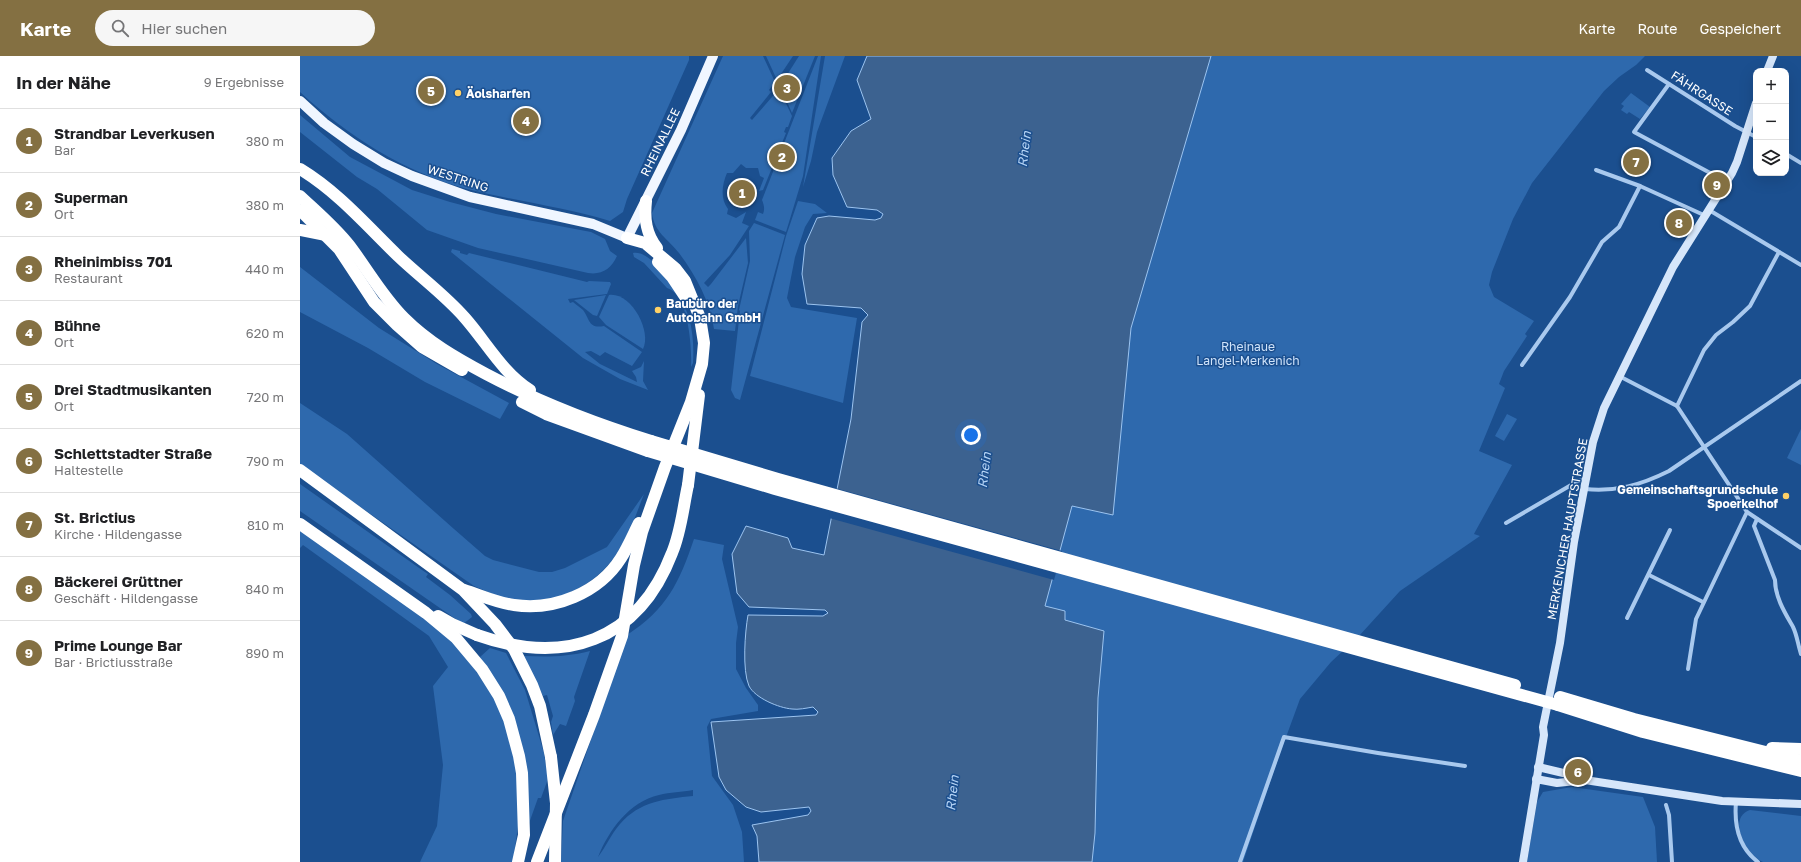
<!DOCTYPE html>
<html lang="de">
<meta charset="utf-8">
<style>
body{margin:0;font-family:"Golos Text",sans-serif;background:#f6f6f6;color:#202124}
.controls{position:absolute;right:12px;top:12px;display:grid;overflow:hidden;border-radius:8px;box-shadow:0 4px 16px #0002}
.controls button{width:36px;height:36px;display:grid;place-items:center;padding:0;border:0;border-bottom:1px solid #e0e0e0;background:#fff;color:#202124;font:20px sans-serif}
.you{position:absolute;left:671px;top:379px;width:14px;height:14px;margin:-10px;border:3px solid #fff;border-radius:50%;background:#1a73e8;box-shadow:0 0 0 6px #1a73e833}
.badge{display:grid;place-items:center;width:26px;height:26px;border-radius:50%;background:#847042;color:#fff;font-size:13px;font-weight:700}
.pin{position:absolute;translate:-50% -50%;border:2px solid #fff;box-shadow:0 1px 4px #0006}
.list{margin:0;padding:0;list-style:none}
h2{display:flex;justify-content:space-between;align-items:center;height:52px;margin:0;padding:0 16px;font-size:17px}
h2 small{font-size:13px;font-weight:400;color:#757577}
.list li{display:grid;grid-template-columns:26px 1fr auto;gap:12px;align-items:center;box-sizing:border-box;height:64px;padding:0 16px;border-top:1px solid #e0e0e0}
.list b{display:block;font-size:15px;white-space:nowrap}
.list p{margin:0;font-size:13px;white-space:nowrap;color:#757577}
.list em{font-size:13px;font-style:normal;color:#757577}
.icon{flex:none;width:22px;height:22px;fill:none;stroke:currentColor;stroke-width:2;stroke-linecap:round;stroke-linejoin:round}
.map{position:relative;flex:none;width:1501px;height:806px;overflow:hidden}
header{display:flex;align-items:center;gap:24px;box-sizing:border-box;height:56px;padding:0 20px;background:#847042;color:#fff}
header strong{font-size:19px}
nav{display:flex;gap:22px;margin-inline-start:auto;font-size:14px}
.search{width:280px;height:36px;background:#f6f6f6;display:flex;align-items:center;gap:10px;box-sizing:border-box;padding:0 14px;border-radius:22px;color:#757577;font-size:15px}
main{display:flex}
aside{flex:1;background:#fff}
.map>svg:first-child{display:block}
.green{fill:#2e69ad;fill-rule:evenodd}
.water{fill:#3c6290;stroke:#9cc4f0}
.pier{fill:#1b4f8f}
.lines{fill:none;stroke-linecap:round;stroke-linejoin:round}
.street{stroke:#a9c9ee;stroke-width:4}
.secondary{stroke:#d6e6fa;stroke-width:8}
.primary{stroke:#f0f6ff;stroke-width:10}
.highway{stroke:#fff;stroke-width:12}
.highway-bridge{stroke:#fff;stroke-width:12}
.poi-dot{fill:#ffd166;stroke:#1b4f8f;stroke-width:1.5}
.labels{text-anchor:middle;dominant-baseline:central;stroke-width:3;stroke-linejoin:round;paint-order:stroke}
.poi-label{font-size:12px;font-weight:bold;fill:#fff;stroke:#1b4f8f;text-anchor:start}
.street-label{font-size:12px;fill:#fff;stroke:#1b4f8f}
.park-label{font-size:12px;fill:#cfe3fa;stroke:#1b4f8f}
.water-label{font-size:13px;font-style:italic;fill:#b5d3f5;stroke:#1b4f8f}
</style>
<header>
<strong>Karte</strong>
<div class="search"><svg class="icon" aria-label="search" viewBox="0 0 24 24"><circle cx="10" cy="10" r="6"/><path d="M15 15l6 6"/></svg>Hier suchen</div>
<nav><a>Karte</a><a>Route</a><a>Gespeichert</a></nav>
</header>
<main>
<aside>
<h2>In der Nähe<small>9 Ergebnisse</small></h2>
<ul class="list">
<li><span class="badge">1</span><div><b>Strandbar Leverkusen</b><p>Bar</p></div><em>380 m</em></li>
<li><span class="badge">2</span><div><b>Superman</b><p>Ort</p></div><em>380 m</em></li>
<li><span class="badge">3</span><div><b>Rheinimbiss 701</b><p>Restaurant</p></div><em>440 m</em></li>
<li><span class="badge">4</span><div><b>Bühne</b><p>Ort</p></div><em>620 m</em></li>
<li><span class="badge">5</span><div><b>Drei Stadtmusikanten</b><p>Ort</p></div><em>720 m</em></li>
<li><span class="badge">6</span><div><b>Schlettstadter Straße</b><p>Haltestelle</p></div><em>790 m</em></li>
<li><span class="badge">7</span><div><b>St. Brictius</b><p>Kirche · Hildengasse</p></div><em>810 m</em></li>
<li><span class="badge">8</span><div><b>Bäckerei Grüttner</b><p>Geschäft · Hildengasse</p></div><em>840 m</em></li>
<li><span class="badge">9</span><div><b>Prime Lounge Bar</b><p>Bar · Brictiusstraße</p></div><em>890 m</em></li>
</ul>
</aside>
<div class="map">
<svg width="1501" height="806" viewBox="0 0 1501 806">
<rect width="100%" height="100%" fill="#1b4f8f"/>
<g class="green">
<path d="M0,0H389V4L327,143L323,156L310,165C263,151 215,145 167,133C104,116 48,80 0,36Z"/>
<path d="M423,0H463L475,26L469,34L471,36L450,62L452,64L478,34L480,35L492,60L488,71H486L484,76L486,77L463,134L459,135L464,122L460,120L458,112H446L441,108L433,117H427C422,128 420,143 428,153L427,158L436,162L446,156L442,167L449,170L430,199L404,227L408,231L411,228L446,182L448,207L438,250L435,275L414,273C410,245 396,220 379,197C368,183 354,176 352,157Z"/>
<path d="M466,0H493L477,24Z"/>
<path d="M499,0H515L492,57L480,30Z"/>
<path d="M518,0H521L503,120L486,176L455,164L458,156L463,158C465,153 464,149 462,144Z"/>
<path d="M525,0H545L517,76L511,105L503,131Z"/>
<path d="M762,0H1345L1336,9L1319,21L1304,35L1232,127L1213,163L1192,216L1189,229L1194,241L1234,265L1225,278L1227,280L1204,315L1199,328L1205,332L1179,395L1212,409L1175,476L1174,478L1180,480L1100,535L1059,580L1031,606L1000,643L978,703L943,806H638Z"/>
<path d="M1331,37L1350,51L1340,63L1329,56L1327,58L1321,54L1324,50L1321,48Z"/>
<path d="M0,59L50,101L112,134L150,146L196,158L291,176L305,183L310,195L317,200C311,213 302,219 288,217L178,192L127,174L77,133L57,121L0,76Z"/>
<path d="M498,145L515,148L527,157L513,158L505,171L495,201L487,242L491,251L557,262L543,347L450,320L486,180Z"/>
<path d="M454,167L485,179L440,344L435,342L431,334L440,255L439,254L450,205L449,175Z"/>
<path d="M152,193L160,195V197L167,199L169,197L287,226L289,225L310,226L311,228L307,238L268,243L270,247L273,246C276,249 280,251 283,254C290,263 288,273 304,270L342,296L332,310L305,296L300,300L291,295L285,296L300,308L337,326L336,321L332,315L341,311L344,305L343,325L348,334L320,323L283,302L151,196Z"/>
<path d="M333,197C354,193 383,244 389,261C393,277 394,292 393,307L391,311C392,293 389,238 367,232L344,207L334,201Z"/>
<path d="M0,211L79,272L137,308L209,347L200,363L125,326L68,292L0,256Z"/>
<path d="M306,239L297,260L293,259L274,244Z"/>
<path d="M309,239C331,236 352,275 343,293L306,269L299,261Z"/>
<path d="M0,347L47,378L154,473L185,500L193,504L239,516H252L265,512L307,491L344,438C328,480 316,515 273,535C259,541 244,546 229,547C210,547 191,537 174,530L0,409Z"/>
<path d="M1207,358L1217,363L1204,385L1195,380Z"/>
<path d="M1501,373V409L1487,402Z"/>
<path d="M0,428L122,514L128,518L126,521L150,539L171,558L172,561L163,568L0,455Z"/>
<path d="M0,473L127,563L162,594L196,645L208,674L215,703L219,737L218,770L213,806H120L137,770L143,709L133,630L148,611L129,580L3,489L0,492Z"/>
<path d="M394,483L424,489L422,503L438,571L436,587V613L446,632L458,649V655L411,663L407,671L412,720L433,749L442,776L444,806H261L263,765L327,579C367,553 379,527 394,483ZM393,734V740C365,743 340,745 320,768C311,778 306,791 298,801C309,774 329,746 359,739C370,736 382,736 393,734Z"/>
<path d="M190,592L206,597L225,634L244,697L248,723L241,742H238L227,773V741L192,621L180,601Z"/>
<path d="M290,595L274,641L275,645L266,670L260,668L253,679L251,666L253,660L247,639L243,640L224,600C247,601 267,601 290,595Z"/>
<path d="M1272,731L1343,741L1355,771L1357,806H1227L1237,746L1243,736Z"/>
<path d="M1450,754L1501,760V806C1493,806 1469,806 1463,806C1447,800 1426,762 1450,754Z"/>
</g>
<path class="water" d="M567,0H911L831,272L813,459L772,450L745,550L765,555V564L804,575L798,642L795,777L792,806H459L457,780L452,769L508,759L511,755L509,751L461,756L446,751L426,734L419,721L411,666L516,659L518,656L513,651C507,652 498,654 492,653C479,652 455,642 449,630C442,614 445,576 448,559L523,560L528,557L525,554L449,551L437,537L432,498L446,470L488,482L492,492L524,499L551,363L562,266L568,259L561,252L507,248L502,218L505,189L517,162L529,160L575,164L581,162L583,158L577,154L547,151L533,119L532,102L551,75L571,63L557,24Z"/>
<path class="pier" d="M535,432L762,495L754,524L529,462Z"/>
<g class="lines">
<g class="street">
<path d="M1347,14L1435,70L1456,81"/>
<path d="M1369,28L1334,76L1427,126"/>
<path d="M1486,98L1501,107"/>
<path d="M1296,114L1340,130L1406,160"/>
<path d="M1409,154L1501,209"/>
<path d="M1222,309L1270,241L1302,186L1319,171L1340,130"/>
<path d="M1319,320L1377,350L1447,456L1501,492"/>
<path d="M1377,350L1404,294L1416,279L1433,266L1450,250L1479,196"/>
<path d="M1285,433C1316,436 1341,429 1369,415L1501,325"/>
<path d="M1457,463L1454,470L1475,524C1475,541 1485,557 1493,571C1497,579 1498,589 1501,598"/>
<path d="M1206,467L1278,425L1286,424"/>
<path d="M1349,519L1403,546"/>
<path d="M1327,562L1370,474"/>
<path d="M1388,613L1396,563L1447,456"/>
<path d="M1436,746C1434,769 1438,791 1458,806"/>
<path d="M1366,749L1369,759L1372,806"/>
<path d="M940,806L984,681L1078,697L1165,710"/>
</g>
<g class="secondary">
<path d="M1467,15L1473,0"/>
<path d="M1238,711L1276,720L1285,724L1422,745L1501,748"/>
<path d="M1236,723L1257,727L1285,724"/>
<path d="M1223,806L1244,679L1243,671L1260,587L1274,486L1293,386L1304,352L1373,211L1432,117L1437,106L1456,47"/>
</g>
<path class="primary" d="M0,45L24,67L53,88L84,107L112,120L170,141L293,168L327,182L381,74L413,0"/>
<g class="highway">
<path d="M0,113C38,136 67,170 98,200C120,221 145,239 165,262C187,287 202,316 230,334"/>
<path d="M0,140C17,156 35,171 49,189C68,214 82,240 104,262C128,286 156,302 186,318C239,346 293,367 351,385"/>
<path d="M346,145C344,163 346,178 357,192"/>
<path d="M0,154L39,193L74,246L97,269L122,291L162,314"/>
<path d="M0,174L26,179"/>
<path d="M358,206L372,221L386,242"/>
<path d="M222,346L246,358L348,395"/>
<path d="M0,414L163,534L195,568L214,593L232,629L240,650L251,701"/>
<path d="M388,429L399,339"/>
<path d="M0,468L126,557L156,582L182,613L199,640L209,663L219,700L222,717L224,779L218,806"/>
<path d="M164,534C180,539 197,547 214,549C254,555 299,537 321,502C328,491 333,479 339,467"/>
<path d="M138,560L152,568L177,579"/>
<path d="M1260,641L1334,663L1501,705"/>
<path d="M1258,649L1343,676L1501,715"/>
<path d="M1472,692L1501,693"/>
<path d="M237,806L294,659L322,580L334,509L342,476L365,411L391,346L402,308L404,287L400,262L385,225L375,212L345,187L327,182"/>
</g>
<g class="highway-bridge">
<path d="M351,385L478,423L1215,629"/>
<path d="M348,395L475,433L1258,649"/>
<path d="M177,579C264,610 338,586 372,497C381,476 383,452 388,429"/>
<path d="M251,701L256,747L255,806"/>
</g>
</g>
<g class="poi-dot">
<circle cx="158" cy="37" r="4"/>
<circle cx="358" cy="254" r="4"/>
<circle cx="1486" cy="440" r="4"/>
</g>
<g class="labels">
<g class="poi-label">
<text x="166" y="37">Äolsharfen</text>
<text x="366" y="247">Baubüro der<tspan x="366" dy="14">Autobahn GmbH</tspan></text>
<text x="1478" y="433" text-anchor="end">Gemeinschaftsgrundschule<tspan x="1478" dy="14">Spoerkelhof</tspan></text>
</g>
<g class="street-label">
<text transform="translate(1402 37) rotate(33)">FÄHRGASSE</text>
<text transform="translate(360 86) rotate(-64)">RHEINALLEE</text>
<text transform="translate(158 122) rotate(18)">WESTRING</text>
<text transform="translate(1267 473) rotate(-80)">MERKENICHER HAUPTSTRASSE</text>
</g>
<g class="park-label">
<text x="948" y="290">Rheinaue<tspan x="948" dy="14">Langel-Merkenich</tspan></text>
</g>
<g class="water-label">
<text transform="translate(724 93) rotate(-83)">Rhein</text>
<text transform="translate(684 414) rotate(-83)">Rhein</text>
<text transform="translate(652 737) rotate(-84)">Rhein</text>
</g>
</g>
</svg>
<div class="controls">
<button>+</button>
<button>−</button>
<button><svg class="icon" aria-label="layers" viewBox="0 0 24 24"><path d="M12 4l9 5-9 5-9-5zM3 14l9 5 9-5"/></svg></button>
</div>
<div class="you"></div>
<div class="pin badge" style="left:442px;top:137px">1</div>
<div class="pin badge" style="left:482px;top:101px">2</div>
<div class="pin badge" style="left:487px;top:32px">3</div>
<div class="pin badge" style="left:226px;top:65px">4</div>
<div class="pin badge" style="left:131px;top:35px">5</div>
<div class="pin badge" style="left:1278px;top:716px">6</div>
<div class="pin badge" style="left:1336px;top:106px">7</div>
<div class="pin badge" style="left:1379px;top:167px">8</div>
<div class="pin badge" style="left:1417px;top:129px">9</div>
</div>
</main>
